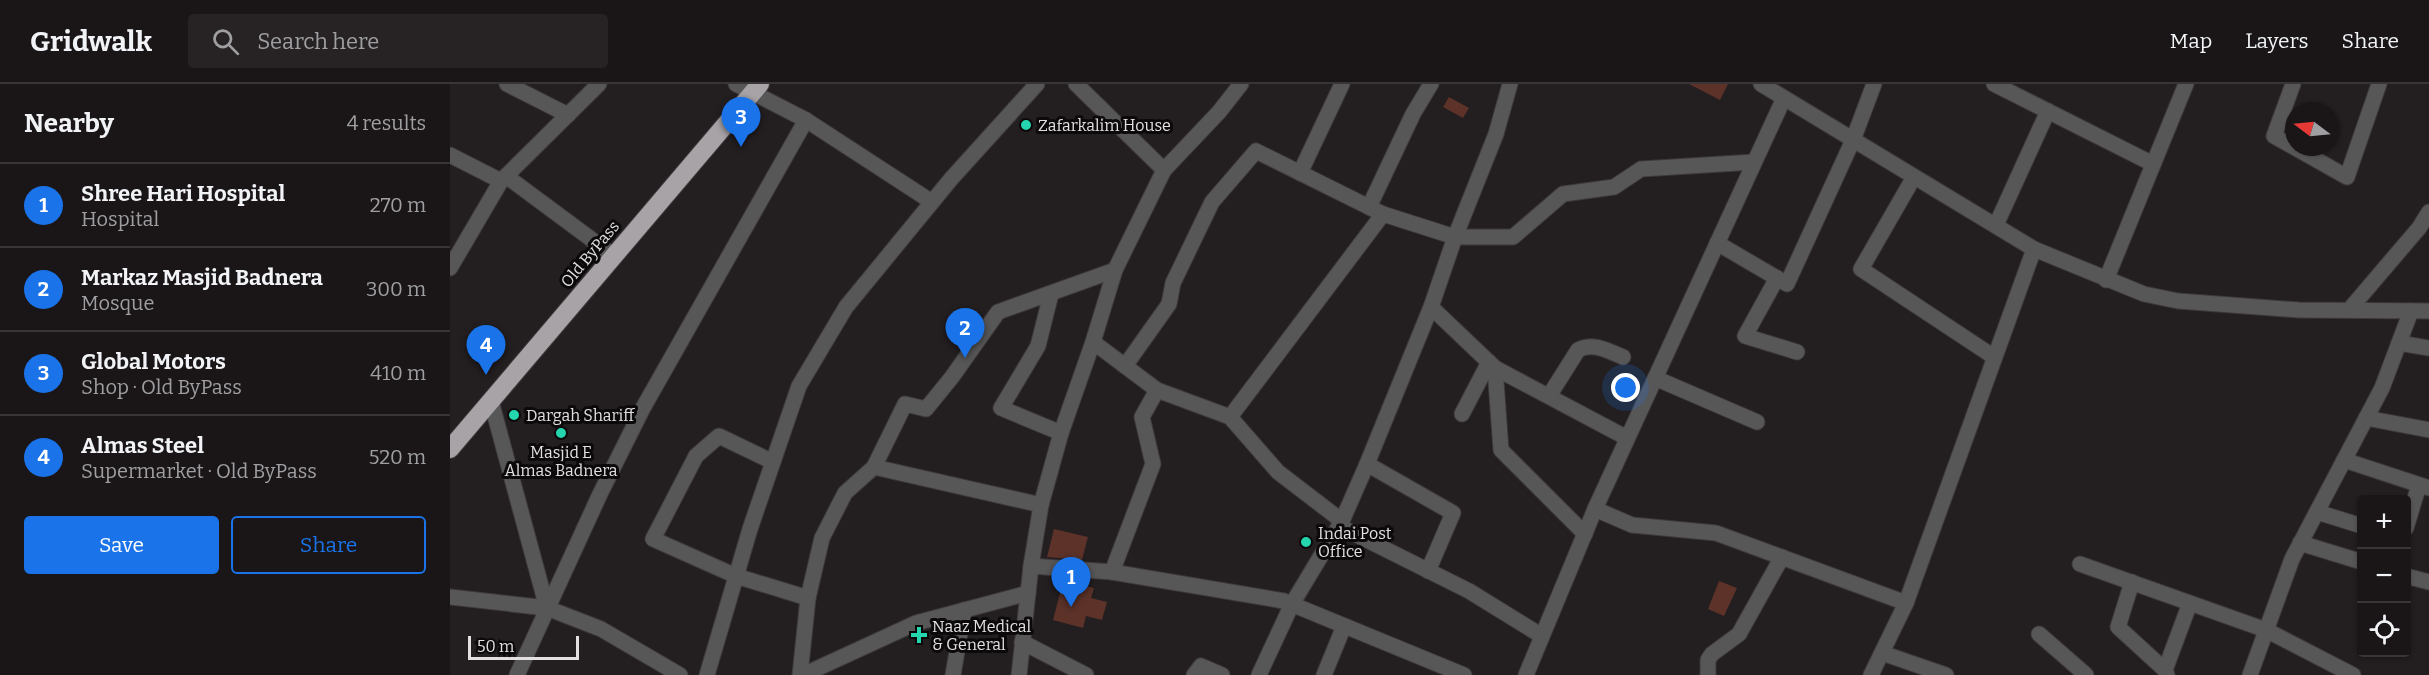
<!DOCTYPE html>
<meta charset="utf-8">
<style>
body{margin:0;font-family:Bitter,serif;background:#272325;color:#f1f3f6}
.controls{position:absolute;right:18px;bottom:18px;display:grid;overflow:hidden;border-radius:6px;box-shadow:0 2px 4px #0004}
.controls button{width:54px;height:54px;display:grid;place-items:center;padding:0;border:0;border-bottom:2px solid #383537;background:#1a1618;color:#f1f3f6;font:30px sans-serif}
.compass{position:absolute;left:1835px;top:18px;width:54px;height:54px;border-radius:50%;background:#1a1618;box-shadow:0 2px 4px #0004;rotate:286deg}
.scale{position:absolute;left:18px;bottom:15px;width:111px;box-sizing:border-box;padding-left:6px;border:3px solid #e4e0e1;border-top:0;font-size:16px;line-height:21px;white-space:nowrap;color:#e4e0e1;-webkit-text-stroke:4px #0b090a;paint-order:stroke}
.you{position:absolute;left:1176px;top:304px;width:21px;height:21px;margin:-15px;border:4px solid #fff;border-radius:50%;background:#1a73e8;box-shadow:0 0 0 9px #1a73e833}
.badge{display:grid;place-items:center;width:39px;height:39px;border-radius:50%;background:#1a73e8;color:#fff;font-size:20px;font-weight:700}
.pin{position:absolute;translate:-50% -50px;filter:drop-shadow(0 2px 3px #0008)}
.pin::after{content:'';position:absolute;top:32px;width:21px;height:18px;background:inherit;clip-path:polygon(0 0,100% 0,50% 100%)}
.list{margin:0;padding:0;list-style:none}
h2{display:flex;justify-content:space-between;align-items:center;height:78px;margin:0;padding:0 24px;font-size:26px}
h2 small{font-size:20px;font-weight:400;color:#9f9fa2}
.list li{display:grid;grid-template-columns:39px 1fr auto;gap:18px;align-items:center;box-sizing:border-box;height:84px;padding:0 24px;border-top:2px solid #383537}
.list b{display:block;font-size:22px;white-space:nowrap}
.list p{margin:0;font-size:20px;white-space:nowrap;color:#9f9fa2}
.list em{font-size:20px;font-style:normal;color:#9f9fa2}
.actions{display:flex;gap:12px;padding:18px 24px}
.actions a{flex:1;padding:14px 0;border:2px solid #1a73e8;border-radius:6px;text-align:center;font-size:21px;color:#1a73e8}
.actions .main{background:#1a73e8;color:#fff}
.icon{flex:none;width:33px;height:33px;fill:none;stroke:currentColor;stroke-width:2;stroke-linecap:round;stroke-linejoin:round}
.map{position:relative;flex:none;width:1979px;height:591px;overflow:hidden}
header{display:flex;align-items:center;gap:36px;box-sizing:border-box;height:84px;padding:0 30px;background:#1a1618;border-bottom:2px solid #383537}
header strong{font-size:28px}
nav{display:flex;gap:33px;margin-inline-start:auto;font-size:21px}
.search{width:420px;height:54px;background:#272325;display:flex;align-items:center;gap:15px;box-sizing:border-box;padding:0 21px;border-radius:6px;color:#9f9fa2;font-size:22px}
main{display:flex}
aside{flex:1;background:#1a1618}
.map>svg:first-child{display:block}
.building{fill:#5c3229}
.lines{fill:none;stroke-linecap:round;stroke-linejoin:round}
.street-casing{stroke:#3e393b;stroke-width:17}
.highway-casing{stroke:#3e393b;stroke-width:20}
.street{stroke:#585758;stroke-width:15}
.highway{stroke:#a7a3a7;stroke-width:18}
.poi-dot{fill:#25d5ae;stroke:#0b090a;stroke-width:2}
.labels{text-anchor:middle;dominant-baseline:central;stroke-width:6;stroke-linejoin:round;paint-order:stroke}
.poi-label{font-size:16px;fill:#e4e0e1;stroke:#0b090a;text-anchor:start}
.street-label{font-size:16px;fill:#e4e0e1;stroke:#0b090a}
</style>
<header>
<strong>Gridwalk</strong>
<div class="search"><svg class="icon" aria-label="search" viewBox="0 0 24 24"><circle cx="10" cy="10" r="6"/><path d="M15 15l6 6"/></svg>Search here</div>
<nav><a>Map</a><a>Layers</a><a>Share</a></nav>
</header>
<main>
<aside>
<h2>Nearby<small>4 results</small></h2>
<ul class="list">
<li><span class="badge">1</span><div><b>Shree Hari Hospital</b><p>Hospital</p></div><em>270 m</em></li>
<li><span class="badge">2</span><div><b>Markaz Masjid Badnera</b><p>Mosque</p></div><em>300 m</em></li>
<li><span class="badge">3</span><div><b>Global Motors</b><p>Shop · Old ByPass</p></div><em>410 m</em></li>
<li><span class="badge">4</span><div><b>Almas Steel</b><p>Supermarket · Old ByPass</p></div><em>520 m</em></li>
</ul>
<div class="actions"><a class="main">Save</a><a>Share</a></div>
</aside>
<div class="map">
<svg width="1979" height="591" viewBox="0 0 1979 591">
<rect width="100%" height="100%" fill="#231e20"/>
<g class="building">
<path d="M1239,0H1278L1270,16Z"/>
<path d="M999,13L1019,24L1013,34L993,23Z"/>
<path d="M604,445L638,453L632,476L597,473Z"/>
<path d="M614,494L627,495L626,500L644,504L641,514L657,518L652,536L636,532L633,544L603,536Z"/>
<path d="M1269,497L1287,504L1274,532L1258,525Z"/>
</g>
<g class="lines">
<g class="street-casing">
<g id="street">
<path d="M57,0L118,31"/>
<path d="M286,0L356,36L482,118"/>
<path d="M626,0L714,86"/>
<path d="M1311,0L1584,165L1694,210L1728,217L1849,226L1979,227"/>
<path d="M1544,0L1703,80"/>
<path d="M1843,0L1824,52L1897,93L1929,0"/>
<path d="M0,71L51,97"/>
<path d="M850,89L892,0"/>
<path d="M56,92L164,172"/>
<path d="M1464,93L1411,185L1544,273"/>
<path d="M919,123L963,30L981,0"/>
<path d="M1546,141L1598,27"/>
<path d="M1267,159L1337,200L1403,56L1424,0"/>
<path d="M0,184L51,97L149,0"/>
<path d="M1327,194L1295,252L1347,268"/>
<path d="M1656,196L1736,0"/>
<path d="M601,210L588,262L551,324L611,349"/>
<path d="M981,223L1045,284L1051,366L1135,450"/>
<path d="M1899,226L1969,144L1979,128"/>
<path d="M643,258L707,306L692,333L703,380L662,488"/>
<path d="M1949,259L1979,264"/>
<path d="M675,282L719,220L723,199L762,118L806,67L933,130L1005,153H1063L1113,110L1164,103L1191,85L1304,78"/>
<path d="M1045,284L1177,354"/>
<path d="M1205,294L1307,338"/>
<path d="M707,306L780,333L933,130"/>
<path d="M1099,312L1128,266C1144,258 1158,267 1173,273"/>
<path d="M41,317L97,524"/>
<path d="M1012,330L1039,278"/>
<path d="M780,333L828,388L892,437"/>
<path d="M1916,334L1979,346"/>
<path d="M1894,376L1979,404"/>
<path d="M323,378L269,352L246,372L203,455L286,492L358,514"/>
<path d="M917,380L1003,429L978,487"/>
<path d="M424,383L591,421"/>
<path d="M1145,425L1182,441L1266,449L1456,519"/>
<path d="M1867,428L1912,442"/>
<path d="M889,442L1019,507L1092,552"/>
<path d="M1956,444L1969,401"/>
<path d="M1850,459L1912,478"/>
<path d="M1630,480L1816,546L1903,591"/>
<path d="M581,482L662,488L834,517L1014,591"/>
<path d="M1956,492L1979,498"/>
<path d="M1682,498L1668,543L1715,586L1717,591"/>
<path d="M0,513L97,524L151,545L230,591"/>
<path d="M1589,550L1636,591"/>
<path d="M572,558L636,591"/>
<path d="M1432,569L1496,591"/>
<path d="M1715,586L1740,519"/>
<path d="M67,591L150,410L193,324L356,36"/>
<path d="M257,591L300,445L349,302L396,223L501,95L587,0"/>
<path d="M350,591L358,514L372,454L395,409L424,383L455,320L476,325L502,293L548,228L665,186"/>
<path d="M353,591L466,539L578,509"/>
<path d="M503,591L514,526"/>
<path d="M569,591L581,482L591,421L611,349L643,258L665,186L714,86L769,28L791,0"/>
<path d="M744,591L751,582L772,591"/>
<path d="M809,591L842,520L892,437L917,380L981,223L1005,153L1046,50L1060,0"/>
<path d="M874,591L894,542"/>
<path d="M1076,591L1145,425L1334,14"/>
<path d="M1258,591V576L1262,570L1289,550L1332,473"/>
<path d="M1421,591L1456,519L1584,165"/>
<path d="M1800,591L1842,475L1932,304L1961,227"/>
</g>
</g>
<g class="highway-casing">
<path id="highway" d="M0,365L310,0"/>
</g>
<use href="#street" class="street"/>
<use href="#highway" class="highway"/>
</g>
<g class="poi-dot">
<circle cx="576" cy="41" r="6"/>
<circle cx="64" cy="331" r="6"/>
<circle cx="111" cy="349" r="6"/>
<circle cx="856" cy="458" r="6"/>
<path d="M466 542h6v6h6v6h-6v6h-6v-6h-6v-6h6z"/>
</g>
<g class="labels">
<g class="poi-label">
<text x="588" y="41">Zafarkalim House</text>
<text x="76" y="331">Dargah Shariff</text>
<text x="111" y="368" text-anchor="middle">Masjid E<tspan x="111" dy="18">Almas Badnera</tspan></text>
<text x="868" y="449">Indai Post<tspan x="868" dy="18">Office</tspan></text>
<text x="482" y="542">Naaz Medical<tspan x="482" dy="18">&amp; General</tspan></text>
</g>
<g class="street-label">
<text transform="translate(140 170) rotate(-50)">Old ByPass</text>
</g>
</g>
</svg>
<div class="controls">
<button>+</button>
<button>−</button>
<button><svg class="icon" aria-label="locate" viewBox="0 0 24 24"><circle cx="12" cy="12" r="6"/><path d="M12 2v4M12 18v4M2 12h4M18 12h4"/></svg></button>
</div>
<svg class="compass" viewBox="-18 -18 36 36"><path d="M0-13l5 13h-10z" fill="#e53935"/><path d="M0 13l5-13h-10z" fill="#9f9fa2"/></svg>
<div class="scale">50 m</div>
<div class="you"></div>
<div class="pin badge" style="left:621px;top:523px">1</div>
<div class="pin badge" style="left:515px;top:274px">2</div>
<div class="pin badge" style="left:291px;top:63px">3</div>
<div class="pin badge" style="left:36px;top:291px">4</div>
</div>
</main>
